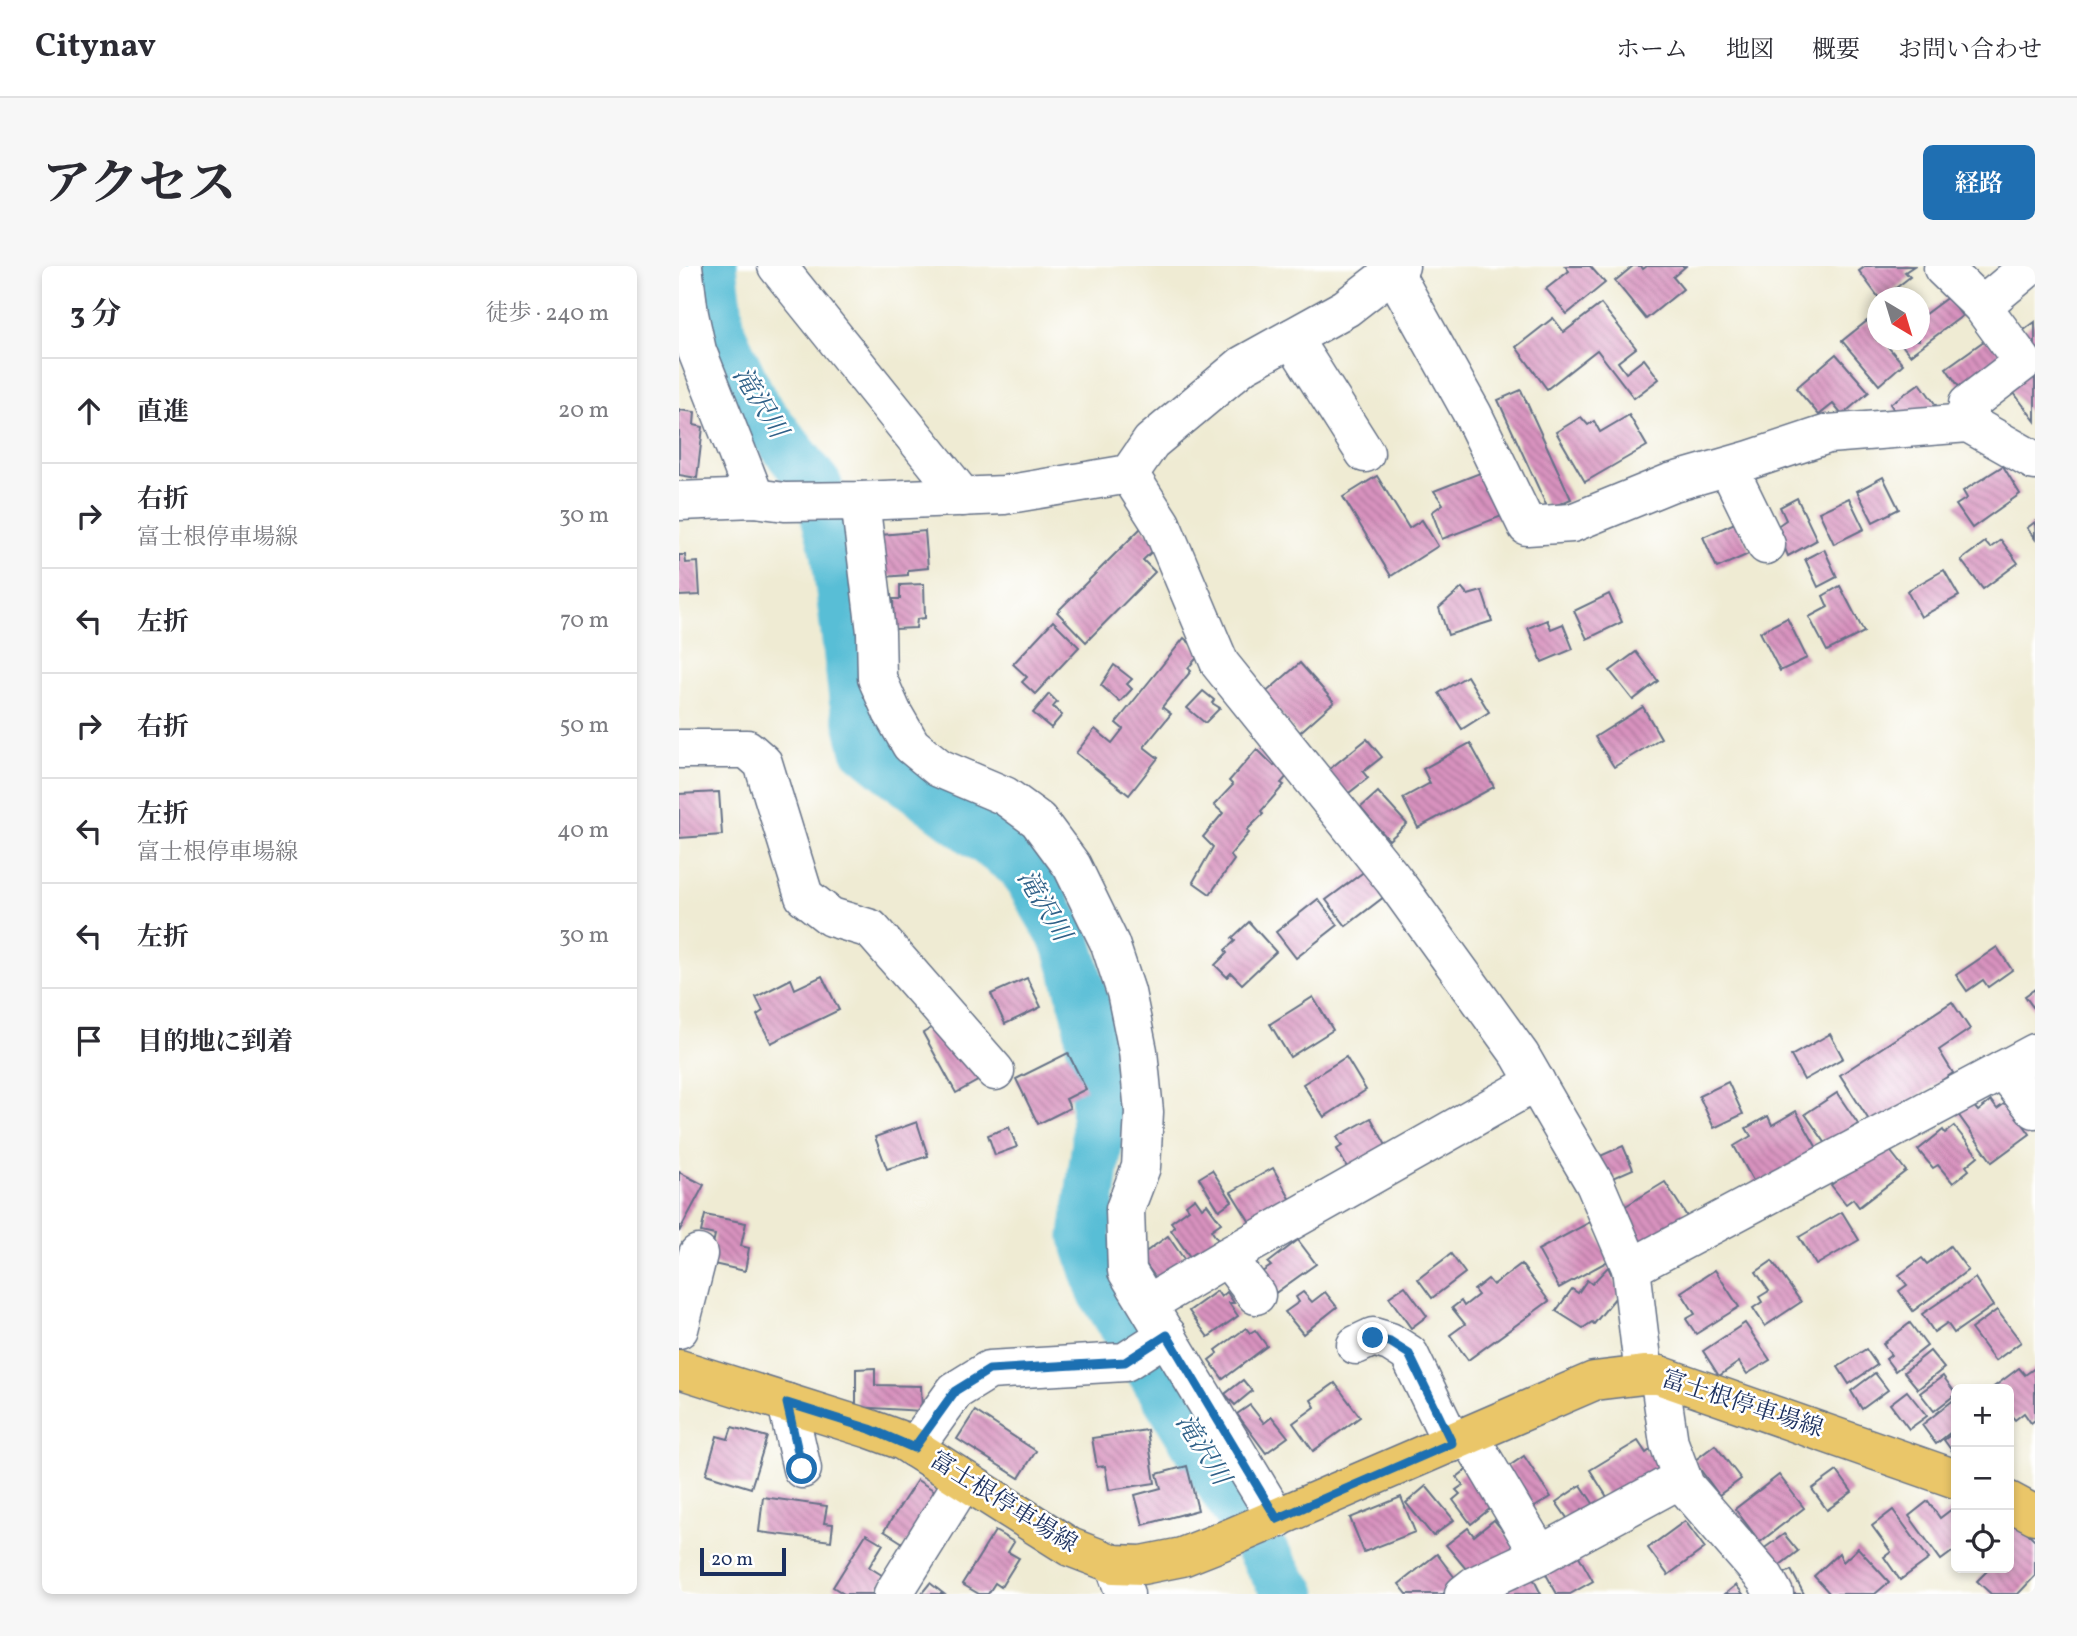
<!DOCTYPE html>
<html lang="ja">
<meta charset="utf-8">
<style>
body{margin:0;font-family:Vollkorn,"Noto Serif JP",serif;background:#f7f7f7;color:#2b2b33}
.controls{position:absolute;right:21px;bottom:21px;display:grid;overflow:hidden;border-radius:10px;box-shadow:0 4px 10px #0003}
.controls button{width:63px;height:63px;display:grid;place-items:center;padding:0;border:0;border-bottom:2px solid #e1e1e2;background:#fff;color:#2b2b33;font:35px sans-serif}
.compass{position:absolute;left:1188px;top:21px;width:63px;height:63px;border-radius:50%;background:#fff;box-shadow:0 4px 10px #0003;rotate:142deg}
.scale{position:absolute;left:21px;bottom:18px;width:86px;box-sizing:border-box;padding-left:7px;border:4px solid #1b2f5e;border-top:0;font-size:19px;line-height:24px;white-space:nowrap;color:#1b2f5e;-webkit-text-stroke:5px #fff;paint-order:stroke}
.stop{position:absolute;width:21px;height:21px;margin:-16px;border:5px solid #1f6fb2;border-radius:50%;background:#fff}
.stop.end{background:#1f6fb2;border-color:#fff;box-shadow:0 2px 7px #0008}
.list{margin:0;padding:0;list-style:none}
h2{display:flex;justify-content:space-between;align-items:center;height:91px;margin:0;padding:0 28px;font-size:30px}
h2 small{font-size:23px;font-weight:400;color:#7c7c81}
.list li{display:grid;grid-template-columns:46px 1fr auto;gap:21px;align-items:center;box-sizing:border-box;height:105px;padding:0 28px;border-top:2px solid #e1e1e2}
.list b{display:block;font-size:26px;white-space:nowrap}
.list p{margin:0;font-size:23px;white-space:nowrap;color:#7c7c81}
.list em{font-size:23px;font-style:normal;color:#7c7c81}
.icon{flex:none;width:38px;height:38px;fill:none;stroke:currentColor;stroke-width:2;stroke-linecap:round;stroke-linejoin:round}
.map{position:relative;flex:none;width:1356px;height:1328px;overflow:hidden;border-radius:10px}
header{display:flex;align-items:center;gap:42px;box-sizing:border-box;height:98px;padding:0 35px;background:#fff;border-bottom:2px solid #e1e1e2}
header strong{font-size:33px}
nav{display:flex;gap:38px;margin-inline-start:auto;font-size:24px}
.intro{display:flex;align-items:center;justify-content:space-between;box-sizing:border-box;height:168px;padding:0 42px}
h1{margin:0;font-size:49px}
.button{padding:18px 32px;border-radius:10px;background:#1f6fb2;color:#fff;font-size:24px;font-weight:700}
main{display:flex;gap:42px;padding:0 42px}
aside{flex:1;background:#fff;border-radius:10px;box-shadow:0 4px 10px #0003}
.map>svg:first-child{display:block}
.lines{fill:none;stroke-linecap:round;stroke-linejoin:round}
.river{stroke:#58bed6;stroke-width:51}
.building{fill:url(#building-back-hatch)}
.minor-casing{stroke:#657187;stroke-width:41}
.major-casing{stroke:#657187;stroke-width:41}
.minor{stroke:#fff;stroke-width:38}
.major{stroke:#eac669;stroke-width:38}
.route{stroke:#1f6fb2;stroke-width:9}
.labels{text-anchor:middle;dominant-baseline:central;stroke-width:5;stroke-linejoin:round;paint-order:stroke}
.street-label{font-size:24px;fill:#1b2f5e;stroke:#fff}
.water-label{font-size:26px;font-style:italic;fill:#306188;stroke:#fff}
</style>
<header>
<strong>Citynav</strong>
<nav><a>ホーム</a><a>地図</a><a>概要</a><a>お問い合わせ</a></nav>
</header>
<div class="intro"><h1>アクセス</h1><a class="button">経路</a></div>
<main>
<aside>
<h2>3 分<small>徒歩 · 240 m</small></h2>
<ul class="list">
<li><svg class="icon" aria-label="ahead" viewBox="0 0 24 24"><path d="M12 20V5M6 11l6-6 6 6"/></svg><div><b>直進</b></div><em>20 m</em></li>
<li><svg class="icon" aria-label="right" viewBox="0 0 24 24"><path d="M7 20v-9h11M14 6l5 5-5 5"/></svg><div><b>右折</b><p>富士根停車場線</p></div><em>30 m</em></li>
<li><svg class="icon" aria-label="left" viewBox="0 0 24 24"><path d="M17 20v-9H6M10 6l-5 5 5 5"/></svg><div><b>左折</b></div><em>70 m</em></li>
<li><svg class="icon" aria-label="right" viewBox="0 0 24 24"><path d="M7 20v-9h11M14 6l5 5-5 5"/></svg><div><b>右折</b></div><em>50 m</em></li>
<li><svg class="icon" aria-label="left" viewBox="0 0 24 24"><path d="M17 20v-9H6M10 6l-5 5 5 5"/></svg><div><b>左折</b><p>富士根停車場線</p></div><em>40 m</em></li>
<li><svg class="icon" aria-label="left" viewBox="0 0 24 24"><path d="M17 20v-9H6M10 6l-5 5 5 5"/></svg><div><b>左折</b></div><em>30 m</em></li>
<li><svg class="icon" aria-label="arrive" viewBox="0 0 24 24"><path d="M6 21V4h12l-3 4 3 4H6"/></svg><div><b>目的地に到着</b></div></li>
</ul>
</aside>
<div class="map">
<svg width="1356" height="1328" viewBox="0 0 1356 1328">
<defs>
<pattern id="building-back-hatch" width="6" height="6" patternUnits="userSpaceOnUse" patternTransform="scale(1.75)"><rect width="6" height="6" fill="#d892be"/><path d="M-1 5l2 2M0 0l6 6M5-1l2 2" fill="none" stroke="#ae789e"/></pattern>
</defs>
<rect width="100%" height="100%" fill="#fff"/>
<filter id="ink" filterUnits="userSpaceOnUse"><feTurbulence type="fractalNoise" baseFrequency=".0143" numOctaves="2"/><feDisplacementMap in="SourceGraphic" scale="14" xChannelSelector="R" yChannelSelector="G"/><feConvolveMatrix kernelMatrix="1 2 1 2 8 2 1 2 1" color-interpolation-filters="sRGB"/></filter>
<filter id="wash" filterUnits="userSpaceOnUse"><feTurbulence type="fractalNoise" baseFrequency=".00686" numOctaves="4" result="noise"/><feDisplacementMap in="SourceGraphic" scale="28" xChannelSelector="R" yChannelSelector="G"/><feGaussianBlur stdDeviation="1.57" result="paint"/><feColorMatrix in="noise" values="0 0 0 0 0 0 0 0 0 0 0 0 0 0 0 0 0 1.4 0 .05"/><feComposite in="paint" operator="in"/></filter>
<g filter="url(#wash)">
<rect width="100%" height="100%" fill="#efebd3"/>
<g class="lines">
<path class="river" d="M33,0L41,67L65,119L76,141L138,220L157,284L175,432L186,481L224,512L343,600L388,677L408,746L417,813L418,877L406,971L423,1024L606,1322L613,1328"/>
</g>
<g id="blocks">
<g class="building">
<path d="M886,0H911L926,17L888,48L867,23L890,5Z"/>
<path d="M954,0H962L964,3L968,0H1007L994,11L1004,23L967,53L936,15Z"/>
<path d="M1187,0H1235L1226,6L1231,11L1204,32H1200L1180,5Z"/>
<path d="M1269,31L1283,50L1231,89L1219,74H1240V48L1242,51Z"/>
<path d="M922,38L957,82L939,96L947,107L965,93L980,113L955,132L918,84L868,123L837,81L874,52L885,66Z"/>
<path d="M1188,55L1198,68V74H1203L1224,98L1200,119L1163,75Z"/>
<path d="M1356,56V83L1341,67Z"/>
<path d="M1312,70L1328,93L1283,125L1267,102Z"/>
<path d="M1157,88L1190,126L1163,149L1154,138L1140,149L1117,122Z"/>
<path d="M1356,99V155L1329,119Z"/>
<path d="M1241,117L1262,146L1222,154L1211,138Z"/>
<path d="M842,124L892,233L869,243L819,134Z"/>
<path d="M0,144L16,146L15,159L24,161L18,212L0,209Z"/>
<path d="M950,149L968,180L906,216L877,166L902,151L909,159L915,155L921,166Z"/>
<path d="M1324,200L1341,228L1293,262L1277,239L1288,232L1284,225Z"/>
<path d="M806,205L823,250L763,273L753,246L764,238L755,225Z"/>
<path d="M698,210L730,262L743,254L759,280L712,310L664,231Z"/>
<path d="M1204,211L1220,243L1194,256L1178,225Z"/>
<path d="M1118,232L1138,274L1109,290L1097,261L1107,254L1101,241Z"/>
<path d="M1170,232L1185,263L1155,278L1140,246Z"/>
<path d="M1058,256L1072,287L1038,302L1024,271Z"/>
<path d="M1356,256V273L1348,262Z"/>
<path d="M463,261L481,278L464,294L476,306L407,376L378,346Z"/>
<path d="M246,265L249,302L229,304V309L205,311L202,269Z"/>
<path d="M1322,274L1339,297L1304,323L1282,294L1306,276L1311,282Z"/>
<path d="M1145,283L1158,311L1139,321L1126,293Z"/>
<path d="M0,289H6L7,297L19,296L21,329L0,330Z"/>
<path d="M1265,304L1280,330L1242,351L1228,325Z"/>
<path d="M245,318L246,352L238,353L237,362L215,363L214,333H221V319Z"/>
<path d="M1161,320L1185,366L1148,385L1130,351L1149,341L1144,330Z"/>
<path d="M783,322L789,329L803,325L813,355L769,369L760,342Z"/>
<path d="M930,328L943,356L908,373L895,345Z"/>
<path d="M1108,352L1128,392L1101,405L1081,366Z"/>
<path d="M868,354L872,363L884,358L894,383L863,396L849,362Z"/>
<path d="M374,355L400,381L356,428L343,416L348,411L334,398Z"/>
<path d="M505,372L522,387L509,402L512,405L483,441L492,448L465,481L479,492L450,529L397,487L416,463L433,477L444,463L437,457Z"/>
<path d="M957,386L979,415L954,434L931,405Z"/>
<path d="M621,397L655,436L619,468L585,428Z"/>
<path d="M435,399L453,413L448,418L453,423L441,436L422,419Z"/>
<path d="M788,410L810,446L783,463L760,427Z"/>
<path d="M524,425L535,434L533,437L541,442L526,457L508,442Z"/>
<path d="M370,428L378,436L374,441L383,449L372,462L354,447Z"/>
<path d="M964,441L982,472L935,501L916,471Z"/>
<path d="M688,473L703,491L684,506L689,512L666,530L647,506Z"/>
<path d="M791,477L815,521L739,562L724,532L751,517L744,503Z"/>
<path d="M578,483L595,500L597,497L609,509L602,517L605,519L582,545L584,548L568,564L570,567L551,589L555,594L531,628L514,616L534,581L524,571L544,547L535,539L554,519L550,515Z"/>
<path d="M40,526L43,569L0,572V528Z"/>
<path d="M699,526L728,558L710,574L681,542Z"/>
<path d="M690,602L710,627L667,660L647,634Z"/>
<path d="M639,633L659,659L617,692L597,666Z"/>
<path d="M570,656L597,686L563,718L552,707L548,711L536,699L548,687L546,684L556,675L553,672Z"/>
<path d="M1318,681L1333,704L1309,721L1304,714L1288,725L1277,709Z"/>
<path d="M143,710L160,744L92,777L78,749L84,745L77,731L112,713L116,723Z"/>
<path d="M348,712L362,741L326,758L312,728Z"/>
<path d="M1356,723V744L1346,730Z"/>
<path d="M634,731L654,764L611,791L591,758Z"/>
<path d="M1273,736L1291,763L1260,784L1274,807L1200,855L1190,854L1161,809Z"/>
<path d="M268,753L302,813L277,827L244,767Z"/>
<path d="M1151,768L1164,792L1125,814L1112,790Z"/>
<path d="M389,787L407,823L387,833L391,842L359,858L337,813Z"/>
<path d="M667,791L687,824L645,851L624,818Z"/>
<path d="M1049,816L1064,848L1035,862L1020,830Z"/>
<path d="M1158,827L1179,858L1148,879L1126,848Z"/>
<path d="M1290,834L1299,845L1312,835L1318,843L1328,836L1351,868L1313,896L1276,844Z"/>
<path d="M1117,845L1139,884L1077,920L1055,880L1072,870L1067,862L1089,850L1093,859Z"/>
<path d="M692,852L709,883L670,905L658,883L663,880L658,871Z"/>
<path d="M238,856L249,890L208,903L196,871Z"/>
<path d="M1275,860L1299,890L1287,900L1290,904L1274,917L1259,899L1254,902L1239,884L1264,864L1266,867Z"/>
<path d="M330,861L338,881L316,889L309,869Z"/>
<path d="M1206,878L1227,905L1180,941L1174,933L1167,938L1152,919Z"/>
<path d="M944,880L954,903L929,914L919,891Z"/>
<path d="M594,902L613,936L574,961L552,926Z"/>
<path d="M533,904L553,935L540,944L520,912Z"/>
<path d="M0,906L25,919L0,966Z"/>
<path d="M986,916L1009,952L963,981L940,944Z"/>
<path d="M516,932L523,942L528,938L542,957L532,964L542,979L516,998L492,964L496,961L492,956L510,943L507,939Z"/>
<path d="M1163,946L1180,974L1137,999L1120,971Z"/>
<path d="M26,949L67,957L62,980L70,982L66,1005L30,997L36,969L22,966Z"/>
<path d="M911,956L931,994L880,1022L859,984Z"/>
<path d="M489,970L507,996L479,1015L461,990Z"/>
<path d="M619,974L637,998L595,1028L580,1008L592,1000L589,997Z"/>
<path d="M1271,980L1289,1004L1234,1045L1220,1025L1228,1019L1220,1009L1243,992L1248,998Z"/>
<path d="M772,988L786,1007L753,1032L739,1013Z"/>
<path d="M1093,995L1122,1036L1086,1060L1074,1042L1083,1036L1080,1031L1090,1025L1077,1006Z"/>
<path d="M842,998L870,1035L789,1094L771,1069L786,1058L773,1042L782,1035L785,1040L799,1029L795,1024L809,1013L814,1019Z"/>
<path d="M929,1001L941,1026L915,1058L913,1056L904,1062L877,1045L893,1023L899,1027L908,1014L913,1018Z"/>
<path d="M1036,1004L1060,1041L1017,1068L1007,1053L1016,1048L1002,1026Z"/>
<path d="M1296,1012L1314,1040L1275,1067L1268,1057L1255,1066L1243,1048Z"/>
<path d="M726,1020L748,1050L732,1062L710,1031Z"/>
<path d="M538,1025L542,1031L548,1026L555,1037H550L559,1050L529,1071L510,1045Z"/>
<path d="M624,1026L633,1036L646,1026L658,1041L624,1068L606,1046L620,1036L617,1031Z"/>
<path d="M1318,1044L1342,1076L1316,1095L1292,1063Z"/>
<path d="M1066,1057L1091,1094L1068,1108L1060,1096L1040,1110L1024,1085Z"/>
<path d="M1231,1057L1248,1080L1216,1105L1207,1093L1212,1089L1204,1078Z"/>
<path d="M567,1062L571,1067L576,1064L588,1080L544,1113L530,1094L539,1087L537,1084Z"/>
<path d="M1187,1083L1198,1099L1170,1118L1159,1101Z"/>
<path d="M1251,1085L1265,1102L1239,1123L1225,1106Z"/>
<path d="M196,1102V1119L242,1120L243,1145L177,1141V1103Z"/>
<path d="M1340,1102L1346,1109L1356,1102V1154L1352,1157L1345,1147L1336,1154L1330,1147V1123H1312Z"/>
<path d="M1196,1107L1209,1124L1183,1143L1172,1125Z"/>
<path d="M1264,1110L1277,1128L1255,1145L1241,1127Z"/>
<path d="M564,1114L573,1125L556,1139L546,1128Z"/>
<path d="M656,1117L681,1151L634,1185L614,1157L636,1141L632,1134Z"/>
<path d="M1228,1125L1248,1150L1230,1163L1211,1138Z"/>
<path d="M1277,1132V1162L1257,1178L1243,1159Z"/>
<path d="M571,1139L585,1157L593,1151L609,1171L587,1187L558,1148Z"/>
<path d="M296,1145L357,1185L340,1212L278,1173Z"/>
<path d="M53,1161L88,1171L72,1222L27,1208L38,1170L49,1173Z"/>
<path d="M468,1164L476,1217L430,1224L426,1200L418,1201L413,1172Z"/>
<path d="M1277,1165V1187L1276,1189L1265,1174Z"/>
<path d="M959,1175L967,1187L974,1182L989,1205L930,1234L911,1204Z"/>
<path d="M1036,1179L1062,1213L1040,1229L1015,1195Z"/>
<path d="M845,1190L872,1231L849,1245L823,1205Z"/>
<path d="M508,1200L519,1244L464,1259L456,1229L482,1222L478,1208Z"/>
<path d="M791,1201L818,1237L792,1258L774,1234L781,1228L777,1224L784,1219L778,1211Z"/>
<path d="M1158,1205L1173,1226L1148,1244L1133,1223Z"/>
<path d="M1100,1209L1125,1242L1081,1276L1056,1243Z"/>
<path d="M238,1214L261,1228L227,1279L205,1265Z"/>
<path d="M902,1219L917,1242L893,1259L877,1236Z"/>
<path d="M747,1220L775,1254L754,1270L727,1237Z"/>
<path d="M84,1231L148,1240L145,1257L154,1258L152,1275L80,1266Z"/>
<path d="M722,1231L736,1266L685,1286L671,1252Z"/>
<path d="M1249,1235L1261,1252L1277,1240V1283L1262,1294L1230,1250Z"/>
<path d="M1214,1244L1250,1293L1221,1314L1205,1291L1212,1286L1193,1260Z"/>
<path d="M1333,1252L1356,1274V1310L1339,1328H1312L1298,1315L1311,1302H1330V1255Z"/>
<path d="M815,1254L840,1284L792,1309L767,1279L789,1262L795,1270Z"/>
<path d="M1006,1255L1026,1282L989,1309L969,1282Z"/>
<path d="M316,1265L335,1276L329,1286L340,1292L322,1321L316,1317L309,1328H300L283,1318Z"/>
<path d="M187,1268L204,1278L190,1301L206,1311L196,1328H165L154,1321Z"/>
<path d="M1105,1268L1119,1285L1097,1302L1083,1284Z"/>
<path d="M1179,1282L1210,1316L1196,1328H1151L1135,1310L1160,1287L1164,1296Z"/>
<path d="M897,1285L914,1315L891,1328H878L864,1303Z"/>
<path d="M758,1288L779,1316L764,1328H728L720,1318Z"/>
<path d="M1112,1304L1125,1328H1105L1096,1312Z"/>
<path d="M852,1308L862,1328H821Z"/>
<path d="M251,1317L265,1328H242Z"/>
<path d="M1057,1319L1064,1328H1046Z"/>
</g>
</g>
</g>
<g filter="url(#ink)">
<use href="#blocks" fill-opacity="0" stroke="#657187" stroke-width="2"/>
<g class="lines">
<g class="minor-casing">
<g id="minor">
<path d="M4,0L10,48L18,85L76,232"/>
<path d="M98,0L284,231"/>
<path d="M1264,2L1303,40"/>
<path d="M714,5L794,149L848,260L893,257L991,217L1071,194L1149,168L1289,157L1356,195"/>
<path d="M613,72L686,187"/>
<path d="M1289,157V138L1344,96L1303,40L1351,0"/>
<path d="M1049,201L1087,279"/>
<path d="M450,208L472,176L564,99L667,42L721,0"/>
<path d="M0,235L76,232L106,236L181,235L325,229L450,208L482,258L541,398L714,613L841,789L879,855L916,918L952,1002L965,1109"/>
<path d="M181,235L197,366L198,412L213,446L232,479L260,502L326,530L359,554L393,600L431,678L447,726L459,785L465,846L462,901L446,943L448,1005L598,1253"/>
<path d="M0,483H68L84,497L125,630L152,651L192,663L316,805"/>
<path d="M1324,804L1356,843"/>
<path d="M952,1002L1356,787"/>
<path d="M577,1029L548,991L857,816"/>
<path d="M469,1038L548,991"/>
<path d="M0,1063L19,988"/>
<path d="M677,1079L694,1071L711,1076L730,1088L773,1177"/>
<path d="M980,1109L990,1177L1006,1220L1086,1312L1095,1328"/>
<path d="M108,1137L123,1203"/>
<path d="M790,1170L861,1289"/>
<path d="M235,1182L276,1125L310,1104L446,1096L488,1069"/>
<path d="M435,1298L446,1328"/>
<path d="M214,1328L285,1214"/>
<path d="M785,1328L795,1320L861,1289L1003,1212"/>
</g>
</g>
<g class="major-casing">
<g id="major">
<path d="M0,1103L191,1163L224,1175L391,1281L435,1298L463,1299L503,1291L551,1272L915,1115L965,1109H980L1277,1213"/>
<path d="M1330,1235L1356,1249"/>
</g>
</g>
<use href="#minor" class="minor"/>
<use href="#major" class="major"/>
</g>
</g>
<g class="lines" filter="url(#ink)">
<path class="route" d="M123,1203L108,1137L191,1163L235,1182L276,1125L310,1104L446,1096L488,1069L598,1253L773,1177L730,1088L711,1076L694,1072"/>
</g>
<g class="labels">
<g class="street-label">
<text transform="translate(1063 1139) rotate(18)">富士根停車場線</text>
<text transform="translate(324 1237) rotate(32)">富士根停車場線</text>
</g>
<g class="water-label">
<text transform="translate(80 137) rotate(58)">滝沢川</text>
<text transform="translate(364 640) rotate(59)">滝沢川</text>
<text transform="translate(523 1184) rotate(58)">滝沢川</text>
</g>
</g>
</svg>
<div class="controls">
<button>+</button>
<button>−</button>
<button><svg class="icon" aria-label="locate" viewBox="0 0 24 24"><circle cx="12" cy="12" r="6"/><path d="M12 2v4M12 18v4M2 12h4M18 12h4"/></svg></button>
</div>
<svg class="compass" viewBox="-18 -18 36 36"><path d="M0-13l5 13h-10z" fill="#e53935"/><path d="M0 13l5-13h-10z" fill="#7c7c81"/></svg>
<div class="scale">20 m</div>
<div class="stop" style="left:123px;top:1203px"></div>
<div class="stop end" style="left:694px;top:1072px"></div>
</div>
</main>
